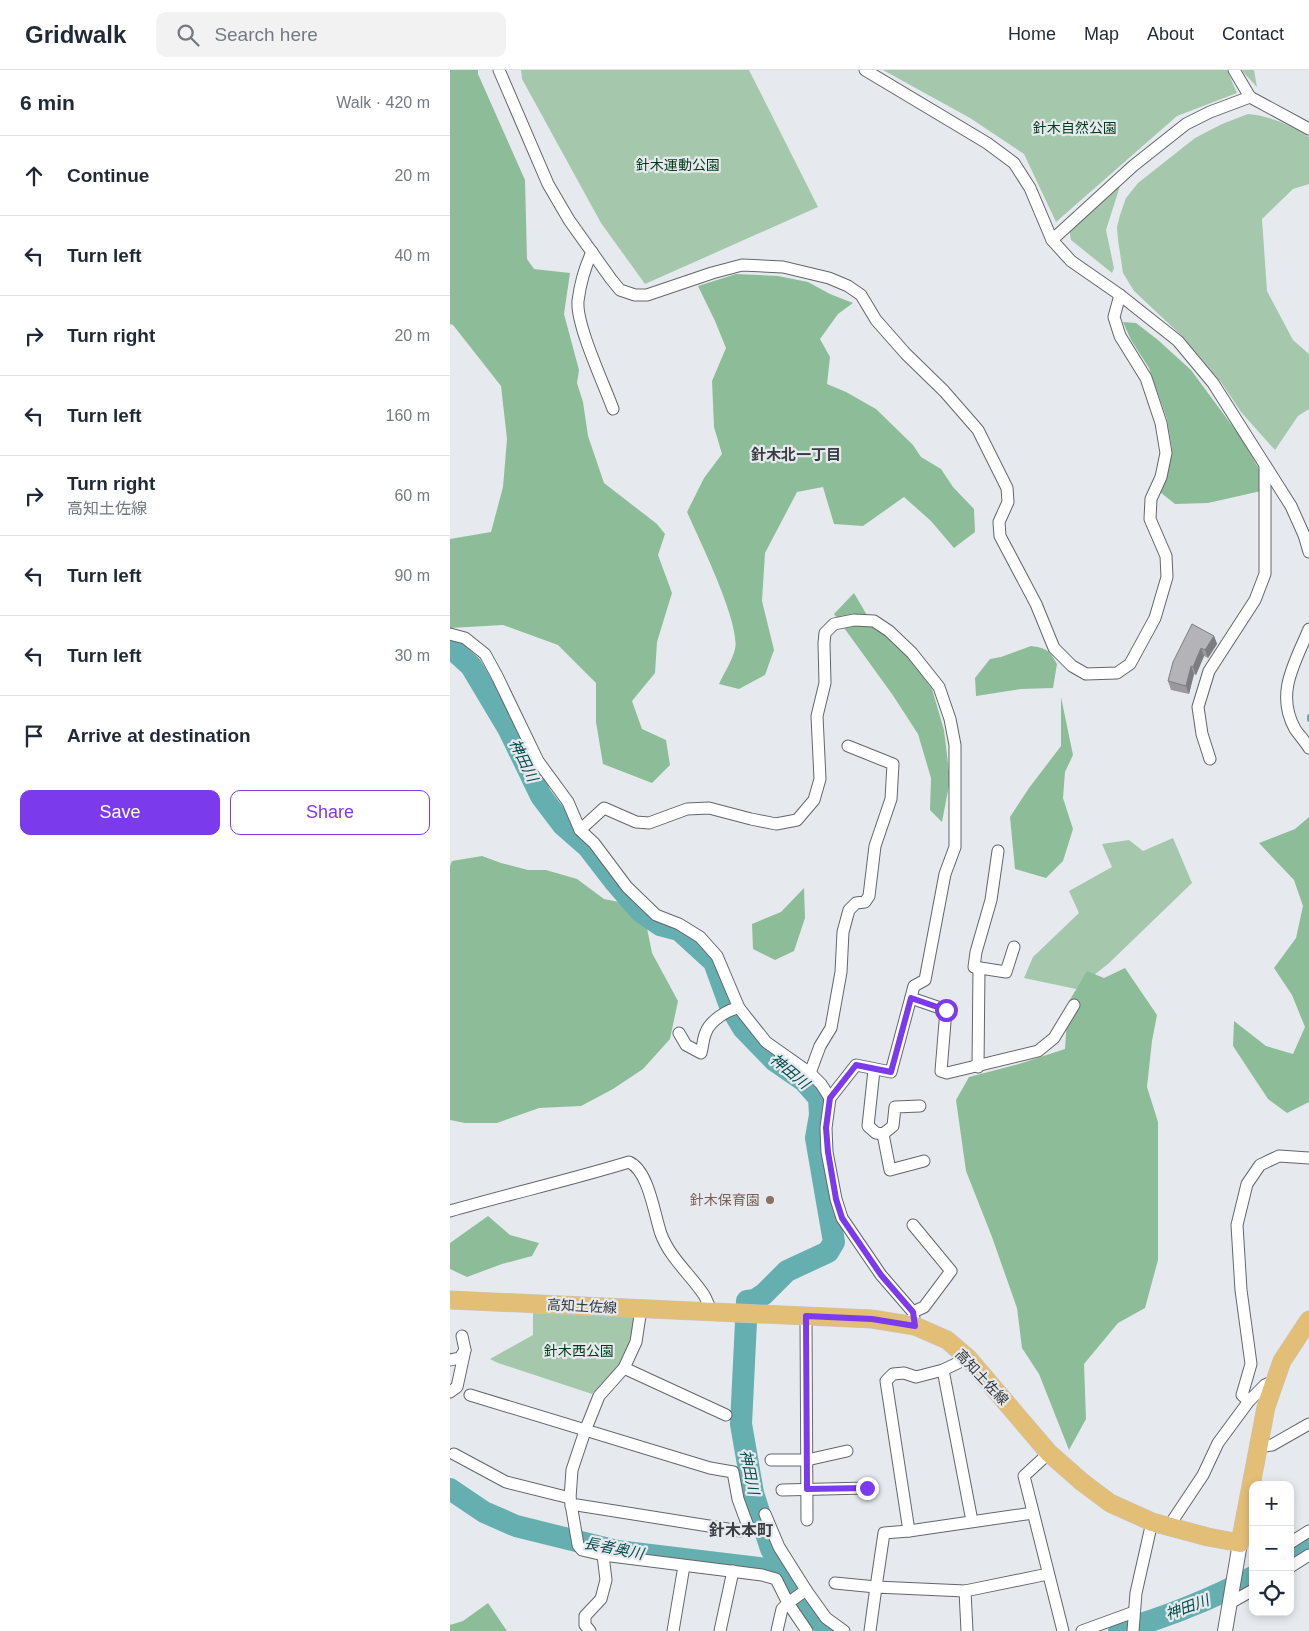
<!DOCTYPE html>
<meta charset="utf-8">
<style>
body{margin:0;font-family:Helvetica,"Noto Sans JP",sans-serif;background:#f2f2f3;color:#1f2937}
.controls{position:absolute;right:15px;bottom:15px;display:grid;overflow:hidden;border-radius:10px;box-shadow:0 2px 8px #0003}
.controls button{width:45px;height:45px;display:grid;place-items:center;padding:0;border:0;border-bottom:1px solid #e0e1e3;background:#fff;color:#1f2937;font:25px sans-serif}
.stop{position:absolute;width:15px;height:15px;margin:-11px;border:4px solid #7c3aed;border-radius:50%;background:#fff}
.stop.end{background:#7c3aed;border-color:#fff;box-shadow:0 1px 5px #0008}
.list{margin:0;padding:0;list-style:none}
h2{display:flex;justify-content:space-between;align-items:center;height:65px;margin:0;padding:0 20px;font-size:21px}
h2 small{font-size:16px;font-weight:400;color:#747a83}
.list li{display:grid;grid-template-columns:32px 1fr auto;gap:15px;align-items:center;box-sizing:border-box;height:80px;padding:0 20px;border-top:1px solid #e0e1e3}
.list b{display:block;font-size:19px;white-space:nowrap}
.list p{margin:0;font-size:16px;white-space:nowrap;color:#747a83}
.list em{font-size:16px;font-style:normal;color:#747a83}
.actions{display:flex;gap:10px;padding:15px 20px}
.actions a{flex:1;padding:11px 0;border:1px solid #7c3aed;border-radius:10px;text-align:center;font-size:18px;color:#7c3aed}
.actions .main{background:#7c3aed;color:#fff}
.icon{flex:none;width:28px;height:28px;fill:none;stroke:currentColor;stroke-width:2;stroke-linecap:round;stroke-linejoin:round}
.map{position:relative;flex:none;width:859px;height:1561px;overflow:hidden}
header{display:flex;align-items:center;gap:30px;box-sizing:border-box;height:70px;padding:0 25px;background:#fff;border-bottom:1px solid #e0e1e3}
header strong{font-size:24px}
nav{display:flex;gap:28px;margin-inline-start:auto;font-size:18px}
.search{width:350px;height:45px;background:#f2f2f3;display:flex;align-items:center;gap:12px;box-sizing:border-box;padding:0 18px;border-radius:10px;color:#747a83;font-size:19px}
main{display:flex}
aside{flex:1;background:#fff}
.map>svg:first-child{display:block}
.green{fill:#a5c8ac}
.forest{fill:#8dbd98}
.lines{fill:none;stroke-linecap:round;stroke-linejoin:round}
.stream{stroke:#66afb0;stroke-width:4}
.river{stroke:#66afb0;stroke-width:22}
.minor-casing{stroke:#63666a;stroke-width:13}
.tertiary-casing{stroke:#63666a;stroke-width:16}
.primary-casing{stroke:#c6c6c7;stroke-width:19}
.minor{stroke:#fff;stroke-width:11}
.tertiary{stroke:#fff;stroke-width:14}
.primary{stroke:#e3be77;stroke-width:18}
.wall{fill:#9a9a9e}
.shaded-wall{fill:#7d7d81}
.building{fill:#b3b3b8;stroke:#7d7d81}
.route{stroke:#7c3aed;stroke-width:6}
.education-dot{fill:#8d6e63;stroke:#e6eaee;stroke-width:2}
.labels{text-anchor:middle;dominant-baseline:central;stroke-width:4.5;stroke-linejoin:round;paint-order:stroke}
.park-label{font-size:14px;fill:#003a18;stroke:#e6eaee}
.education-label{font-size:14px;fill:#785e54;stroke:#e6eaee;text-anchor:end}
.street-label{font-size:14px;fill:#333436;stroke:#e6eaee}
.neighbourhood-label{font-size:15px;font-weight:bold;fill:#3a3d41;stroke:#e6eaee}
.water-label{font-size:15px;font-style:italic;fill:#044b4c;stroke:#e6eaee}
.quarter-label{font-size:16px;font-weight:bold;fill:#3a3d41;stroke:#e6eaee}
</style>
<header>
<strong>Gridwalk</strong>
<div class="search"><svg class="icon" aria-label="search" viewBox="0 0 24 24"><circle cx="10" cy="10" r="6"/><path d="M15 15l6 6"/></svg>Search here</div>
<nav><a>Home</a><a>Map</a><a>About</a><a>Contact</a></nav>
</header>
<main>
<aside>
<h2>6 min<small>Walk · 420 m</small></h2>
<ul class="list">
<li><svg class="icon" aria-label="ahead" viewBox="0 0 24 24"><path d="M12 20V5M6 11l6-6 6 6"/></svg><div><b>Continue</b></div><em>20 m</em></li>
<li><svg class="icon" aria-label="left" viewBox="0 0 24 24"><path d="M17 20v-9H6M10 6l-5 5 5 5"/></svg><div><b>Turn left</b></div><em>40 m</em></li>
<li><svg class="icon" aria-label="right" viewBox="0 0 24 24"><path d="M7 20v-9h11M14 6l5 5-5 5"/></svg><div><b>Turn right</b></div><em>20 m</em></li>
<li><svg class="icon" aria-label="left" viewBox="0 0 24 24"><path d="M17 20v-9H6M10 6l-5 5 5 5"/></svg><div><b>Turn left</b></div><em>160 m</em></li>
<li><svg class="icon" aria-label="right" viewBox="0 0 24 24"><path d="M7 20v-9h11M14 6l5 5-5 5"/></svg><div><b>Turn right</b><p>高知土佐線</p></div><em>60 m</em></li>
<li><svg class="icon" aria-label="left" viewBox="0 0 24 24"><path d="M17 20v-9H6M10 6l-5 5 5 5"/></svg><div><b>Turn left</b></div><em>90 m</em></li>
<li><svg class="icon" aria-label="left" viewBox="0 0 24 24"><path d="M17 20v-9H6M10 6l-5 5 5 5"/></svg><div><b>Turn left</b></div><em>30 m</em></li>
<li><svg class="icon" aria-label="arrive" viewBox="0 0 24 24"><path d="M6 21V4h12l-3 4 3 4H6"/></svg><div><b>Arrive at destination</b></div></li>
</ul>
<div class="actions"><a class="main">Save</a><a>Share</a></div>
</aside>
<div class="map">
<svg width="859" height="1561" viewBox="0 0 859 1561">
<rect width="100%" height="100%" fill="#e6eaee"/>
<g class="green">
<path d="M71,0H299L368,137L195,214L151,153L72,9Z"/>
<path d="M433,0H777L787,23L727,46L606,152L574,84L520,48Z"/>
<path d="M792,0H804L807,17L794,3Z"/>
<path d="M798,44C821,46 840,55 859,67V114L843,119L812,149L817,221L843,270L859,284V339L848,346L825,380L791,342L771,312L733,267L684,221L673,203L668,170L667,157L670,145L676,128L688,113L745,68L772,54Z"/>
<path d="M671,113L656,160L664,198L662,203L621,170L619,159Z"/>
<path d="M723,768L742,813L658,894L626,919L574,908L583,887L629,843L619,821L662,797L652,774L679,770L693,781Z"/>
<path d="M83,1243L185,1245L182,1272L167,1298L142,1324L48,1293L40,1289L83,1265Z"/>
</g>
<g class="forest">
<path d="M0,0H28V4L75,110L77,189L84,199L120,203L114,244L129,300L127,313L133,332L138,366L154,413L207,454L215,464L208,485L222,523L207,572L205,603L182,631L192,659L216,670L220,695L202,713L153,694L146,652V613L108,575L53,555L0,558V469L41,462L53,417L57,369L51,316L3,255L0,254Z"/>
<path d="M286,204L328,206L358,212L380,224L403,233L388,244L370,269L380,287L377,314L396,322L426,339L463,375L471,387L491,399L503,417L524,439L525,462L504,478L481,451L454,427L413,456L384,454L373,417L347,422L315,483L312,531L324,580L315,605L289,619L269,614C274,603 282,591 285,579C291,554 249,469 237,442L254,408L272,384L264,357L262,311L276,278L265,251L248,216Z"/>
<path d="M673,252L686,253L708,270L741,300L789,365L809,399L811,421L758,433L725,434L710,422L717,403L722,379L717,349L699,298L681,270Z"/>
<path d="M404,523L421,552L458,586L482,619L494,660L500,710L492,752L480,740L481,708L468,664L442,624L384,544Z"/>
<path d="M581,576C597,578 600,581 607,594L603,618L571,619L526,626L525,608L540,589L551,587Z"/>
<path d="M611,627L623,685L615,702L613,728L623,759L613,791L596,808L565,799L560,747L579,718L611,676Z"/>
<path d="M859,747V1032L837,1043L818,1029L783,976L784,951L816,976L843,984L855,957L842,925L824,898L846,868L853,836L844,810L809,773L845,759Z"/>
<path d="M32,786L51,793L78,800H96L127,809L154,829L169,832L195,848L202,883L228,931L220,969L193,999L163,1019L131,1036L89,1038L47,1053H15L0,1050V796L2,791Z"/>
<path d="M354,818L355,848L344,881L325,890L303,879L302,854L331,842Z"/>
<path d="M675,898L707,945L702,971L697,1017L708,1052V1190L695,1238L668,1253L634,1294L636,1349L619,1380L589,1304L572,1278L567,1238L542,1167L516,1101L506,1030L519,1007L569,994L615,979L618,933L637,901L654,908Z"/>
<path d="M38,1146L60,1165L89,1173L82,1186L52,1194L17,1207L0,1199V1173Z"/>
<path d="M38,1533L57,1561H0V1555L13,1551Z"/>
</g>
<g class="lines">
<path class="stream" d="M859,646V650"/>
<g class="river">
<path d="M0,577L21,596L58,658L91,726L113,755L138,777L165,812L191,842L210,855L229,860L264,892L280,936L293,958L325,991L354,1011L369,1028L370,1045L366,1068L384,1172L378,1182L337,1201L314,1224L305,1230L297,1231L291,1354L303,1423L321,1479L360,1539L379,1561"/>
<path d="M0,1419L34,1442L66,1456L167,1481L317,1499L338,1505"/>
<path d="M840,1486L859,1475"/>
<path d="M669,1561C716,1547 760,1530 803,1507"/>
</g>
<g class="minor-casing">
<g id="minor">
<path d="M49,0L98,114L119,150L161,209L170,220L185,225H197L262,203L292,195L333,197L379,208L398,216L411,225L426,250L456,284L494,321L528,360L557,418L558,432L549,452L550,466L586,534L604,578L622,596L636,604L667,603L680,594L705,548L717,507L716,486L700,449L701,429L711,407L716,383L711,353L696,308L670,266L664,247L670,225"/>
<path d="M415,0L537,73L564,93L580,118L602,170"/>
<path d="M784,0L800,27L859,59"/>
<path d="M800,27L760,42L736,54L683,96L602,170L621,191L670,225L728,271L763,313L841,436L854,465L859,482"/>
<path d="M142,182C135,197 130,215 128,231C126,255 154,314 163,339"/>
<path d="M859,559C845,593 825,623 845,659C849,665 855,671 859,678"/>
<path d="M0,564L15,568L35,584L47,606L88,691L118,732L130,760L144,773L177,817L206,845L229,854L250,867L267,886L289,938L316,972L360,1003L371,1014L380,1028"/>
<path d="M760,689L752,664L748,637L759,601L805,530L815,504V395"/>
<path d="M130,760L154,738L186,752L199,753L237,739L259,738L301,749L326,754L347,750L364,730L370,709L367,646L375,613L374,573L375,563L384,554L404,550L424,551L439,561L462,583L489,617L500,649L505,675V777L495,804L475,910L464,916L441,1002L406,995L380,1028L376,1058L377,1082L386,1129L392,1148L431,1205L463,1242L465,1256"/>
<path d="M548,781L541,830L526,882L524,897L556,902L564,877"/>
<path d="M461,928L496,940L491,1001L497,1003L588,981L604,968L624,935"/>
<path d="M229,963L236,975L251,983C253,976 253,968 256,962C260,951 278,939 289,938"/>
<path d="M528,997L529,898"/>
<path d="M424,1000L418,1056L426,1063L433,1064"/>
<path d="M360,1003L370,976L381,958L391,902L393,862L399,840L406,833L415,832L419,826L425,776L441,729L443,694L398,676"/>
<path d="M470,1036L445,1037L443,1056L433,1064L440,1100L474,1091"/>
<path d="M0,1141C59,1124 120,1110 179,1092C199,1101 204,1144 211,1164C220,1188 240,1204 254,1225C257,1230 259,1237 262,1242"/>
<path d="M191,1239L186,1272L174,1298L149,1326L135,1361L122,1400L120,1428L128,1475L132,1480L153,1485L312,1505L326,1509L338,1533L332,1539L327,1561"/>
<path d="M463,1242L474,1237L501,1201L463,1155"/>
<path d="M356,1246L357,1450"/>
<path d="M518,1288L493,1300L522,1451"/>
<path d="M0,1290L10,1288L15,1280L12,1266"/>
<path d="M174,1298L276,1345"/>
<path d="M0,1322L7,1317L15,1280"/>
<path d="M20,1325L260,1398L283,1402L288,1429L299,1459L290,1461L127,1435L121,1436"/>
<path d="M799,1331L792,1325L801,1294L791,1220L787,1155L797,1114L810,1095L829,1086L859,1088"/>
<path d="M808,1377L822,1375L859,1354"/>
<path d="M599,1383L574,1406L613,1561"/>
<path d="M4,1384L56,1412L120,1428"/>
<path d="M321,1390H357L397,1381"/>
<path d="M332,1420L417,1418"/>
<path d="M315,1444L329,1477L356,1520"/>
<path d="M719,1456L753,1405L768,1373L799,1331L815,1315L826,1310"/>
<path d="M459,1461L436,1311L443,1304L454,1303L466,1307L493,1300"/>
<path d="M840,1473L859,1461"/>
<path d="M840,1497L859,1485"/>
<path d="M385,1513L426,1517L434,1463L459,1461L583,1443"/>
<path d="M780,1533L803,1520"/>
<path d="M140,1561L135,1555V1546L151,1529L156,1510L153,1485"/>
<path d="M223,1561L234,1496"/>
<path d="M270,1561L283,1501"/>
<path d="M357,1561L338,1533L356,1520L376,1548L394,1561"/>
<path d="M420,1561L426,1517L515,1521"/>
<path d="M517,1561L515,1521L598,1504"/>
<path d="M632,1561L684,1542"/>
<path d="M683,1561L686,1523L702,1452"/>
</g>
</g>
<g class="tertiary-casing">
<path id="tertiary" d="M775,1561L790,1473"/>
</g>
<g class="primary-casing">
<path id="primary" d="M0,1230L422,1249L465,1256L497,1270L518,1288L599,1383L632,1412L660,1433L702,1452L758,1467L790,1473L816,1337L832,1291L859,1250"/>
</g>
<use href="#minor" class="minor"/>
<use href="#tertiary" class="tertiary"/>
<use href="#primary" class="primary"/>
</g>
<path class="wall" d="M764,566L767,574L758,588L754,586L746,605L744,604L739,624L721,620L718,611Z"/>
<g class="shaded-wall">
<path d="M764,566L767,574L758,588L755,580Z"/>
<path d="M751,578L754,586L746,605L743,597Z"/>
<path d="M741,596L744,604L739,624L736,616Z"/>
</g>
<path class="building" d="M742,554L764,566L755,580L751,578L743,597L741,596L736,616L718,611L723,592Z"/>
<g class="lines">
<path class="route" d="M417,1418L357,1419L356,1246L422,1249L465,1256L463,1242L431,1205L392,1148L386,1129L378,1082L376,1058L380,1028L406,995L441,1002L461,928L496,940"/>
</g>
<circle class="education-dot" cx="320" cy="1130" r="5"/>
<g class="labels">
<g class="park-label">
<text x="625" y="58">針木自然公園</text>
<text x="228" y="95">針木運動公園</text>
<text x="129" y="1281">針木西公園</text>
</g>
<g class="education-label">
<text x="310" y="1130">針木保育園</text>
</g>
<g class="street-label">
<text transform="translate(132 1236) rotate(3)">高知土佐線</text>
<text transform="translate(532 1307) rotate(47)">高知土佐線</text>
</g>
<g class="neighbourhood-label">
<text x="346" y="384">針木北一丁目</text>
</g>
<g class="water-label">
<text transform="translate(74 690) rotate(64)">神田川</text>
<text transform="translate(340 1001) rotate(40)">神田川</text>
<text transform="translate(300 1402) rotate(79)">神田川</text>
<text transform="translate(164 1478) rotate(11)">長者奥川</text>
<text transform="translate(737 1537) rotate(-20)">神田川</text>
</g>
<g class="quarter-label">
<text x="291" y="1460">針木本町</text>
</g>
</g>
</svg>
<div class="controls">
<button>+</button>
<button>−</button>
<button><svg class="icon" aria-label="locate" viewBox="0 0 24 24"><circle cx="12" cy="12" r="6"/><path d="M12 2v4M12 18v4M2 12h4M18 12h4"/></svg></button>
</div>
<div class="stop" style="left:496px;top:940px"></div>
<div class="stop end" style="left:417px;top:1418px"></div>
</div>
</main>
